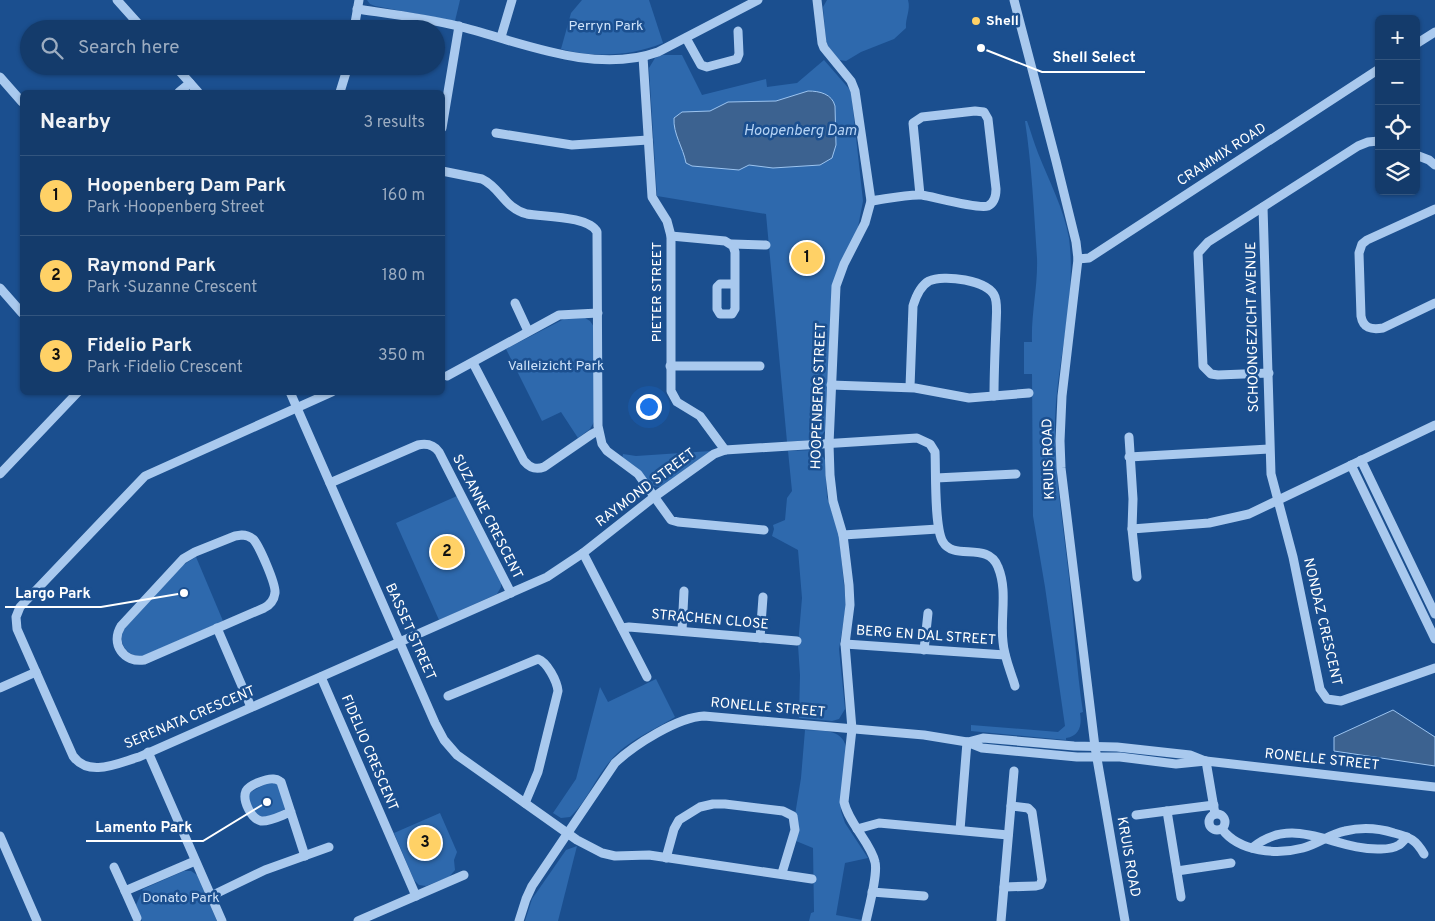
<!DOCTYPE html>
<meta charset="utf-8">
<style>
body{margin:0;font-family:Overpass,sans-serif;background:#1d4271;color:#f1f3f6}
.controls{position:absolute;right:15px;top:15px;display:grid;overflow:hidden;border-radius:8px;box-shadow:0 1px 4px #0004}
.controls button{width:45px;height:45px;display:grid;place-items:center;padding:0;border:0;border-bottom:1px solid #33557e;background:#143b6b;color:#f1f3f6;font:25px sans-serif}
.you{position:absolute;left:648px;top:406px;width:18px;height:18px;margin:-12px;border:4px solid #fff;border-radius:50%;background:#1a73e8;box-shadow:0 0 0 8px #1a73e833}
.badge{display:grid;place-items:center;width:32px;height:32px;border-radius:50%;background:#ffd166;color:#111;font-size:16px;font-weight:700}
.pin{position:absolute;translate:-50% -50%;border:2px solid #fff;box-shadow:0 1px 5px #0006}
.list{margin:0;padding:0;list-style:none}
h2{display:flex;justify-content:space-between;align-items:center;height:65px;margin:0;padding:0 20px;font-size:21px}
h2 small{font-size:16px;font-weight:400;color:#9dadc1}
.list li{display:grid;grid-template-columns:32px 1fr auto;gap:15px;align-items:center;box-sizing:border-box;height:80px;padding:0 20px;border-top:1px solid #33557e}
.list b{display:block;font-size:19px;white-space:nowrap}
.list p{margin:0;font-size:16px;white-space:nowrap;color:#9dadc1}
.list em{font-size:16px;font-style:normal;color:#9dadc1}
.icon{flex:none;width:28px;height:28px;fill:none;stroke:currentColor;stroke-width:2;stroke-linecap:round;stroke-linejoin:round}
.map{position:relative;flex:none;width:1435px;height:921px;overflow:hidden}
.search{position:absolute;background:#143b6b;box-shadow:0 1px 4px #0004;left:20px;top:20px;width:425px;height:55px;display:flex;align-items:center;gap:12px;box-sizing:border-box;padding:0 18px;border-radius:28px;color:#9dadc1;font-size:19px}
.panel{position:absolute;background:#143b6b;box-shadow:0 1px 4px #0004;left:20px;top:90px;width:425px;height:305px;border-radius:8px}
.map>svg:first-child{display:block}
.green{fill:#2e69ad}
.water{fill:#3c6290;stroke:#9cc4f0}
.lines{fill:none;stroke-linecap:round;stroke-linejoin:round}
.minor{stroke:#a9c9ee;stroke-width:9}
.poi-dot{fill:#ffd166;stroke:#1b4f8f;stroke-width:2}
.labels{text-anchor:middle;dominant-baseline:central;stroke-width:5;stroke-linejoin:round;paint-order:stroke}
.poi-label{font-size:14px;font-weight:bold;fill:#fff;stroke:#1b4f8f;text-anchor:start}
.park-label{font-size:14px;fill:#cfe3fa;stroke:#1b4f8f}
.street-label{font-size:14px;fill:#fff;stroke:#1b4f8f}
.water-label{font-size:15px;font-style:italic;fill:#b5d3f5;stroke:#1b4f8f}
.leader{fill:none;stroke:#fff;stroke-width:2}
.callout-dot{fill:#fff;stroke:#1b4f8f;stroke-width:2}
.callout-label{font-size:15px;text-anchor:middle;font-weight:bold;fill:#fff;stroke:#1b4f8f;stroke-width:5;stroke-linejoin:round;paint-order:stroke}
</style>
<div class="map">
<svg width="1435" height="921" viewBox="0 0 1435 921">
<rect width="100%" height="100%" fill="#1b4f8f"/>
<g class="green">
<path d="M367,0H460L455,21L375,6L370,4Z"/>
<path d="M582,0H649L663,43C631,56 595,58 561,49L571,13Z"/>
<path d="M827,0H908C911,10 905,18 906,28L894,39L861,52L846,61L839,60L828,46L826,41L823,7Z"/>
<path d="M663,55H682L702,95L766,79L767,87L797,83L824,60L851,91L863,201L858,227L832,288L825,431L819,439L787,442L766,214L657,196L649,68L655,58Z"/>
<path d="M1025,121H1027C1031,132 1034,143 1038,153C1049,181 1064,209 1069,238C1077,299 1057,359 1055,419C1054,472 1063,524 1069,577C1074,622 1076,667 1083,712L1080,713C1082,725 1080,736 1066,738V740L971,731V725L1058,732L1065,726L1045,587L1033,516L1032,374H1024V342H1032C1031,314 1038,286 1037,258C1034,213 1032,167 1025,121Z"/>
<path d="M585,318L590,321L594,327V422L590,429L578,438L561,412L542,421L506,349L564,319Z"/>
<path d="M814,450L821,453L825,460L827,497L839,534L846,606L839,649L845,709L839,719L832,721L799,718L800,675L798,645L802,598L798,550L772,536L774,529L773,525L785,520L787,498L792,491L788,451Z"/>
<path d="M711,451L660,487L653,486L642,474L622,459L623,454L636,456Z"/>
<path d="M457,496L501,582V587L497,594L439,620L396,523Z"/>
<path d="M196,557L223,621L143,656C128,657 118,645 123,630L183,565Z"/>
<path d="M656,679L675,717C654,730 627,741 611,760C596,777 585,804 570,817L561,818L553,813L576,779L600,687L608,702Z"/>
<path d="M805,730C820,731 842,728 846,747L841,811L845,823L868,858L845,863L836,915L862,920L861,921H809L811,913L814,912L813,848L796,841L799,826L795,815L801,778Z"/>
<path d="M271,781L277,782L286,807C280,816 266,818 256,816L248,799L249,793Z"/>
<path d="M440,813L457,852L454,860L455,870L449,877L426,886L419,885L414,880L394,833Z"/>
<path d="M577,846L558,921H525L532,899L566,850Z"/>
<path d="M184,871H191L197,875L217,921H142L136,905L143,889Z"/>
</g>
<g class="water">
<path d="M808,91C820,91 832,94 835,106L836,145L832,158L820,165L773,168L749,165L739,170L692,166L686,163C683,147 673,134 674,118L682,112L710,111L728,102L776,101Z"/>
<path d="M1393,710L1435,737V766L1334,751V737Z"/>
</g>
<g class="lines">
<g class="minor">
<path d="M117,0L143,29"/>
<path d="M817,0L822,43L824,48L851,81L855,91L871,201L865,223L844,264L836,286L829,444L830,475L833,501L843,535L849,585L850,605L845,644L852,729L844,802C849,824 871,843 875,862C878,874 869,907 866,921"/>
<path d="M1014,0L1056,161L1076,242L1078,259L1062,396L1060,441L1061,468L1095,747L1125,921"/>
<path d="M357,9C391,14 425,18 458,26C521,42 594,75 658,52L758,0"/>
<path d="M354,29L359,0"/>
<path d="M501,37L512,0"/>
<path d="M686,38L701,65L707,67L737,59L739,54L738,31"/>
<path d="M1416,44L1435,32"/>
<path d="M643,57L652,197L667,221L671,236V391L677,402L700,416L725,450"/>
<path d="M175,66L198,92"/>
<path d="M0,77L22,102"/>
<path d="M179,92L190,83"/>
<path d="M340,92L348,66"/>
<path d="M442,128L459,26"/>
<path d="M496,133L572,145L648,140"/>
<path d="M1416,155L1429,160L1435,165"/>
<path d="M442,171L482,179C501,188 504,208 527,214C544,217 589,216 597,232L598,426L602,444L607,451L638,474L671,520L678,522L764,530"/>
<path d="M871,201C886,199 907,194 922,195C934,197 978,209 988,206C994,203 996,196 996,189L988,119L984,112L975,111L922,117L913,123L920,195"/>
<path d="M1263,207L1271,474L1293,557L1320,689L1327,699L1341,701L1435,668"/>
<path d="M1435,209L1367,240L1362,244L1359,253L1361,316C1363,328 1371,330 1383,328L1435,303"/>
<path d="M671,236L725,241L733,246L735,252V309L732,314H720L717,309V287L720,284H735"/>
<path d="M732,244L766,245"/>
<path d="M1078,259L1089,258L1379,69"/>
<path d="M0,288L22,313"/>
<path d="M515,303L528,331"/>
<path d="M473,363L524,461C530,468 536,470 544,467L592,434L598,431"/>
<path d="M670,366H760"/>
<path d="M1269,373L1218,375L1211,374L1203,366L1198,253L1208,242L1358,146L1368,142L1379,141"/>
<path d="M447,376L559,315L598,313"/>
<path d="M831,385L915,388L969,398L1029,393"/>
<path d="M910,387L913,306C916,296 920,286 929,281C943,274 989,280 995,297C998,306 996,318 996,327C995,350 994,373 994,396"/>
<path d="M290,392L435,723L444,740L457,755L577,840L602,853L615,856L649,855L812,879"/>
<path d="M332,392L145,476L20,607L16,617L17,629L73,756C89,778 118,763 139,757L547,577L583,553L654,497L714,454L725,450L917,438L930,444L935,452C936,471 934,528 943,542C954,561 988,541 998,567C1008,591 1000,617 1003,642C1004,657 1011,672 1015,686"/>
<path d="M1129,437L1133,499L1132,529L1137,577"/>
<path d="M1129,457L1269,449"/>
<path d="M1361,460L1435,614"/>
<path d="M1351,465L1435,639"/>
<path d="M0,474L78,392"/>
<path d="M936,478L1016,474"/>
<path d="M330,483L418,445C427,443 434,445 439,452L511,593"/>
<path d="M1132,529L1209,523L1249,514L1435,425"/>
<path d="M242,535C246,535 249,536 253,539C259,545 276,584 275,593C274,600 270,605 264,608L144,660C124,663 110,644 121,626L183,559L195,552L235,536Z"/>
<path d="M843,535L938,529"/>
<path d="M583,553L647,677"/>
<path d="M217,628L251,707"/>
<path d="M622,628L629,627L797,641"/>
<path d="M682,631L684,591"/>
<path d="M760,638L763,597"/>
<path d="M845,644L1005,655"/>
<path d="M924,650L928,613"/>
<path d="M321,677L416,896"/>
<path d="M0,688L36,672"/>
<path d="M448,696L538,659C547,662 557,681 558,691L538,772L525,803"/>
<path d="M968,742L983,738L1074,746L1117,747L1190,755L1205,761"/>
<path d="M148,752L222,921"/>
<path d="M1206,761L1215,814"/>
<path d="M1167,811L1181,897"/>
<path d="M291,812C282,815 270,822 261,821C251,819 242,800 246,791C249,785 267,778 274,779C278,779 278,780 281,782L305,856"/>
<circle cx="1217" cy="822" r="8"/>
<path d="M1136,815L1214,805"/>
<path d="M857,829L879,823L1008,835"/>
<path d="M1222,829C1239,852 1277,855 1303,848C1318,844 1330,834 1345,831C1362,827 1378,828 1394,833C1410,837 1416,840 1424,854"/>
<path d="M960,830L967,742"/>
<path d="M0,836L37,921"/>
<path d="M1252,848C1294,813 1335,851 1381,849C1387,849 1394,848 1399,845C1402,843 1405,839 1407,837"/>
<path d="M666,858L674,829L679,820L700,807L713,804H725L783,811L793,816L795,830L782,873"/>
<path d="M114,867L125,891L195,861"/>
<path d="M1177,871L1231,863"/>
<path d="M1004,887L1036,886L1040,885L1042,880L1032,812L1028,808L1011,806"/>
<path d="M125,891L137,918"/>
<path d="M872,892L924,896"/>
<path d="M211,896L265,870L329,847"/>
<path d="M358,921L464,875"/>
<path d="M519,921L526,899L532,886L615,763C634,745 678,717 704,716L924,735L967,742L982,748L1077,757H1120L1176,764L1206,761L1435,787"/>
<path d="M1001,921L1014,771"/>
</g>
</g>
<circle class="poi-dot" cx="976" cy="21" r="5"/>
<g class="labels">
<g class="poi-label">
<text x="986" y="21">Shell</text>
</g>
<g class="park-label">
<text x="606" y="26">Perryn Park</text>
<text x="556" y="366">Valleizicht Park</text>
<text x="181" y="898">Donato Park</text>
</g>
<g class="street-label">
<text transform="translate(1222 155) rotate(-33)">CRAMMIX ROAD</text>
<text transform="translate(657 292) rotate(-90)">PIETER STREET</text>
<text transform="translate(1253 327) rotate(-91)">SCHOONGEZICHT AVENUE</text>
<text transform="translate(819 396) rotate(-88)">HOOPENBERG STREET</text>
<text transform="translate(1049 459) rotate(-92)">KRUIS ROAD</text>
<text transform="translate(646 488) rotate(-37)">RAYMOND STREET</text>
<text transform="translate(487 517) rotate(63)">SUZANNE CRESCENT</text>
<text transform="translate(710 620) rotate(5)">STRACHEN CLOSE</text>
<text transform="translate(1322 622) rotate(77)">NONDAZ CRESCENT</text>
<text transform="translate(410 632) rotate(66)">BASSET STREET</text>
<text transform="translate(926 636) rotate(4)">BERG EN DAL STREET</text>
<text transform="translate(768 708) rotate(5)">RONELLE STREET</text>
<text transform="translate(190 718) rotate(-23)">SERENATA CRESCENT</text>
<text transform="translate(369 753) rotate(67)">FIDELIO CRESCENT</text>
<text transform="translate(1322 760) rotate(6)">RONELLE STREET</text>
<text transform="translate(1128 857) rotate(80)">KRUIS ROAD</text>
</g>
<g class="water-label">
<text x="800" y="131">Hoopenberg Dam</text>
</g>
</g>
<path class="leader" d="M981 48L1042 72H1145M184 593L101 607H5M267 802L203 841H86"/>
<g class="callout-dot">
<circle cx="981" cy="48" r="5"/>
<circle cx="184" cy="593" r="5"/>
<circle cx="267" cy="802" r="5"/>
</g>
<g class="callout-label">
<text x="1094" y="62">Shell Select</text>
<text x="53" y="598">Largo Park</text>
<text x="144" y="832">Lamento Park</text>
</g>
</svg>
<div class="controls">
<button>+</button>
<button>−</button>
<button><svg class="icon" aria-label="locate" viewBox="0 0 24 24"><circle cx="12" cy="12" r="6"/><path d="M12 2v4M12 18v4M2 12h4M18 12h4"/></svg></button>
<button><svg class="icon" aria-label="layers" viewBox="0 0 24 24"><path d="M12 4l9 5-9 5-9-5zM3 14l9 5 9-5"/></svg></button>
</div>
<div class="you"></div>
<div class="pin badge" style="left:807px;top:258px">1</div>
<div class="pin badge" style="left:447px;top:552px">2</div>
<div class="pin badge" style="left:425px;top:843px">3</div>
<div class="search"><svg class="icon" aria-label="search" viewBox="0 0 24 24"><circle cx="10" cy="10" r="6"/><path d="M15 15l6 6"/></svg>Search here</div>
<section class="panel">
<h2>Nearby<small>3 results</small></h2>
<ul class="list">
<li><span class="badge">1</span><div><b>Hoopenberg Dam Park</b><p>Park · Hoopenberg Street</p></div><em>160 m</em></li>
<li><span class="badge">2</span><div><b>Raymond Park</b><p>Park · Suzanne Crescent</p></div><em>180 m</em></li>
<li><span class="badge">3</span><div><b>Fidelio Park</b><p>Park · Fidelio Crescent</p></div><em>350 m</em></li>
</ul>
</section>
</div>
